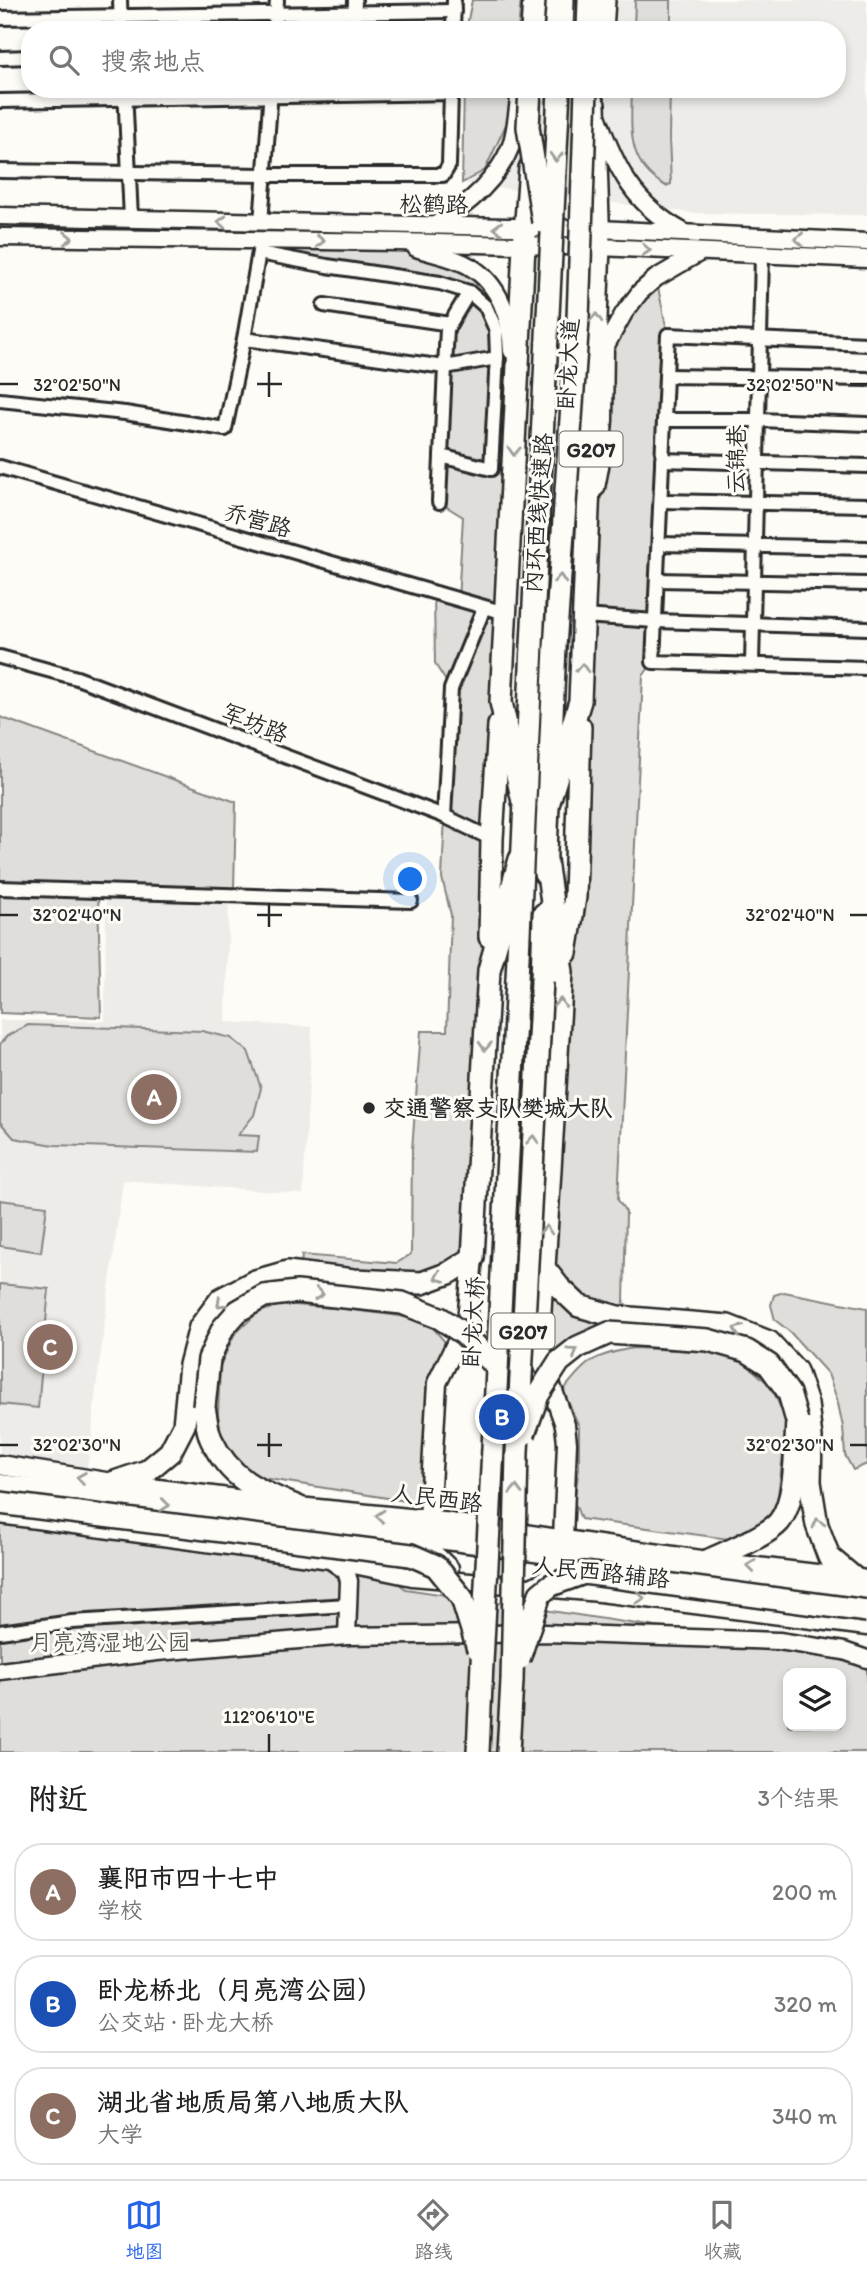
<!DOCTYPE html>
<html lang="zh">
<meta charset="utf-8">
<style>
body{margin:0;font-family:Itim,"LXGW WenKai TC",sans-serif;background:#f2f2f2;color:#222}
.controls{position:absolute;right:21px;bottom:21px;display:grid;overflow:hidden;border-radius:14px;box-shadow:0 4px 10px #0003}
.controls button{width:63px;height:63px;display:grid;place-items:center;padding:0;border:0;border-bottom:2px solid #e0e0e0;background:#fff;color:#222;font:35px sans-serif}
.you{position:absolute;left:411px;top:880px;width:24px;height:24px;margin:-18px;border:5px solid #fff;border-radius:50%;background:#1a73e8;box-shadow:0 0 0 10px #1a73e833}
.badge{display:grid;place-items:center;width:46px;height:46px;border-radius:50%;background:#2563eb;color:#fff;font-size:23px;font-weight:700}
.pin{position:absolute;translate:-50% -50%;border:4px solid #fff;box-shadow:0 2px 7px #0006}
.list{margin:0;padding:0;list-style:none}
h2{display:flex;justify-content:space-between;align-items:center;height:91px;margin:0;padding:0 28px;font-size:30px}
h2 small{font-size:23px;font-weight:400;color:#767676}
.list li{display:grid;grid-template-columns:46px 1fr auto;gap:21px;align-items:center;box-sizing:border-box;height:98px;margin:0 14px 14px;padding:0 14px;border:2px solid #e0e0e0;border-radius:28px}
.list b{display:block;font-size:26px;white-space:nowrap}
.list p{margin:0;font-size:23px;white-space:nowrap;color:#767676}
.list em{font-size:23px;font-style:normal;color:#767676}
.icon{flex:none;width:38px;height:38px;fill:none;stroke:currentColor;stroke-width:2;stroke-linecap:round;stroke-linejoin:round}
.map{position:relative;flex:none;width:867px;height:1752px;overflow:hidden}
.search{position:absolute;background:#fff;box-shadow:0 4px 10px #0003;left:21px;right:21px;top:21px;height:77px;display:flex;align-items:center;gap:18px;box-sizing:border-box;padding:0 24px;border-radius:28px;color:#767676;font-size:26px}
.sheet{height:427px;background:#fff}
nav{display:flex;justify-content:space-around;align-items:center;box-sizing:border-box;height:98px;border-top:2px solid #e0e0e0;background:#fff;font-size:19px;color:#767676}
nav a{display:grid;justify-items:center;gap:4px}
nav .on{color:#2563eb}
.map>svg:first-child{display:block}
.built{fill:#edece8}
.green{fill:#dfdeda;stroke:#858482;stroke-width:2;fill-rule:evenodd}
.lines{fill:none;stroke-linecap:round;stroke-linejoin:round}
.street-casing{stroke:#2b2b2b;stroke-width:18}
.secondary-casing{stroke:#2b2b2b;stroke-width:21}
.primary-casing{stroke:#2b2b2b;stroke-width:23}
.highway-casing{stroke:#2b2b2b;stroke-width:26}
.street{stroke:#fdfcf7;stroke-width:12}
.secondary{stroke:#fdfcf7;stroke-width:16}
.primary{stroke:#fdfcf7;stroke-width:18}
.highway{stroke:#fdfcf7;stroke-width:21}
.highway-bridge-casing{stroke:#2b2b2b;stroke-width:26;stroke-linecap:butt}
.highway-bridge{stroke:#fdfcf7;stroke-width:21}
.oneway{stroke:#9e9e9b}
.ticks{fill:none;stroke:#2b2b2b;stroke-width:2.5}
.poi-dot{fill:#2b2b2b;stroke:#fdfcf7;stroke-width:2.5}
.labels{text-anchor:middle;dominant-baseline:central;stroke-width:6;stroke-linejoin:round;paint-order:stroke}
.shield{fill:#fdfcf7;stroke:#6a6a68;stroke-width:2}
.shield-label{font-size:21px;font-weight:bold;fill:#2b2b2b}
.street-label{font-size:23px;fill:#2b2b2b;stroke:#fdfcf7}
.poi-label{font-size:23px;font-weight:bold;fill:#2b2b2b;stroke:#fdfcf7;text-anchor:start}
.park-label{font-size:23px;fill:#585857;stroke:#fdfcf7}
.ticks-label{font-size:18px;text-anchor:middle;fill:#2b2b2b;stroke:#fdfcf7;stroke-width:6;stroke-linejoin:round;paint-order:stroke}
</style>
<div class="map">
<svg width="867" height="1752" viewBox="0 0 867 1752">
<rect width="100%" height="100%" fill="#fdfcf7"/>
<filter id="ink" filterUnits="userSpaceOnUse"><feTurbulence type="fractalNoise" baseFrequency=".0143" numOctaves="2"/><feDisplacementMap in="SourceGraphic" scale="14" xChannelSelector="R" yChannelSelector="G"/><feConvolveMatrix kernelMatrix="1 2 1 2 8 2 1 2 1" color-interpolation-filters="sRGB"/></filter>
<g filter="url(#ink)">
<g class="built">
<path d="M472,0H867V215L693,213L462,183L464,89H837V30H466Z"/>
<path d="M106,894L229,897L226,1022L312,1027L303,1194L123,1180L94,1405L92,1437L85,1479L0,1465V1020L105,1021Z"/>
</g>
<g class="green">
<path d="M472,0H521L518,30H466Z"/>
<path d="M635,0H671V30H634Z"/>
<path d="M464,89H512L509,118L485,170L462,183Z"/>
<path d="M632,89H670L669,137L671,184L666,186C626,164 631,129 632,89Z"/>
<path d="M261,240L397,242L469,266L496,289L512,346L473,1258L449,1273L300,1274L302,1255L397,1263L411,1254L412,1150L421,1031H447L451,915L442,878L451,689L435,664L434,593L458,600L463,517L439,502L450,324L459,289L259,253Z"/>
<path d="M656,278L668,335L653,662L643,676L618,1200L626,1212L624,1302L618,1317L579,1306L544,1268L605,347Z"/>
<path d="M0,717L236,802L234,889L0,882Z"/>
<path d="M0,888L98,891L101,1017L0,1013Z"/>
<path d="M28,1025L202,1031L231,1038L248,1051L261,1088L254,1115L238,1135L259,1136L257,1152L54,1145L14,1138L0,1122V1044L7,1036Z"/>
<path d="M0,1200L47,1206L41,1252L0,1246Z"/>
<path d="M0,1284L49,1289L38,1408L0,1404Z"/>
<path d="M784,1292L867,1308V1464L853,1470L845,1455L843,1427L837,1399L828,1374L790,1332L775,1320L771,1305L774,1295Z"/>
<path d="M552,1293C576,1318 584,1319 618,1325C593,1327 574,1337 554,1351L547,1333Z"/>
<path d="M283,1304L345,1309L400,1316L429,1323L445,1342L430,1382L425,1504L250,1476L223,1446L218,1414L220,1366L234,1335L257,1313Z"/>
<path d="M634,1348L717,1352L745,1363L771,1386L787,1422L778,1495L772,1518L736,1540L581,1519L574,1501L579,1469V1426L563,1391C587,1359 595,1355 634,1348Z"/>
<path d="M0,1515L381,1571L406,1589L867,1659V1752H0ZM788,1673H841V1726H788Z"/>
</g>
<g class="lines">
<g class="street-casing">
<g id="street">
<path d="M120,0L121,30"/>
<path d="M0,18L454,11"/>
<path d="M275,30L277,0"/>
<path d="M354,30L355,0"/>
<path d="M453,30L454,0"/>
<path d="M0,58L30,57"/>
<path d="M125,89L131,219"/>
<path d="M0,101L451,93L449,165L443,175H264L0,171"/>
<path d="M261,223L271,90"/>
<path d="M261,240L244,339L445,367L439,502"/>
<path d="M259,253L327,266L440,283L469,292L447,329L445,367L497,358"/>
<path d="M324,305L450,324"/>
<path d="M666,376L668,335L867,344"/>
<path d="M867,379L666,376L653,662L867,668"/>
<path d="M0,400L125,413L225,429L244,339"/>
<path d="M664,420H758L867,424"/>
<path d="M441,456L491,469L497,356L496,330L486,307L469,292"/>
<path d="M662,460L867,466"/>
<path d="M0,467L505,613"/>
<path d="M661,501L867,505"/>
<path d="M659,544L867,548"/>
<path d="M657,580L867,584"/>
<path d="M584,616L655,621L867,628"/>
<path d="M0,657L77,678L444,816L492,839"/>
<path d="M752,663L762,255"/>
<path d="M444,816L451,689L484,608"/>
<path d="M0,888L411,901"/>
<path d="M0,1632L72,1622L348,1605"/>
</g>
</g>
<g class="secondary-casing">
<g id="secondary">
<path d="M598,118C616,168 634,205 682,231"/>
<path d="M0,216L599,229L867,242"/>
<path d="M435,225C465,207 496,182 510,148C516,134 518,106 520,89"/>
<path d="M0,237L397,242L599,247L867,259"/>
<path d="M416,248C433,254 454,257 469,266C499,283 511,318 512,351"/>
<path d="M596,488L600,467L604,420L605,347L624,313L640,292L656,278L699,253"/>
<path d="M0,1515L330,1560L346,1571L349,1581L347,1636"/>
<path d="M417,1536L450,1568"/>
<path d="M330,1560L412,1577L600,1593L867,1627"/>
<path d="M533,1586L543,1581L564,1556"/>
<path d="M0,1671L157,1652L347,1636L545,1633L779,1641L844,1651L867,1659"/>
</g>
</g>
<g class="primary-casing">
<g id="primary">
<path d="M544,1268L540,1337L543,1363L565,1425L567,1443L563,1539"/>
<path d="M0,1465L112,1483L298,1507L429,1520L707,1561L867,1580"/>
<path d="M0,1484L431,1538L867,1597"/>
<path d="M429,1520L437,1383L467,1321L473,1258"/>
</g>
</g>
<g class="highway-casing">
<g id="highway">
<path d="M543,30L546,0"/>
<path d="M562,30L563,0"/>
<path d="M588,30L589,0"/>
<path d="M602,30L604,0"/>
<path d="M523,802L501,702L524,246L530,168"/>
<path d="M548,805L580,701L599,247L594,105"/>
<path d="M546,860L562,972L544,1268L559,1287L579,1306L618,1317L728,1326L769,1342L796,1371L807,1404L811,1438L810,1482L817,1525L829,1557L854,1578"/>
<path d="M545,874L555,647"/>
<path d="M490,937L492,839L499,725"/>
<path d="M566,953L575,897L580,727"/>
<path d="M517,979L532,645"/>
<path d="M542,981L544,914"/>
<path d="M204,1407C206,1417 207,1430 211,1439C230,1480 259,1491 298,1507"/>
<path d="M112,1483L147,1471L170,1452L184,1425L190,1365L200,1327L221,1299L255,1281L287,1272L354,1280L422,1283L449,1273L473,1258L489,970L520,859"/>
<path d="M707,1561C724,1553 767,1536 779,1522C797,1500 795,1449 797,1421"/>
<path d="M478,1752L482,1663"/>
<path d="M508,1752L512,1681"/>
</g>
</g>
<use href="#street" class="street"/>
<use href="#secondary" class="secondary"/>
<use href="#primary" class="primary"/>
<use href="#highway" class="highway"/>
<g class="highway-bridge-casing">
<g id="highway-bridge">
<path d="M532,30L534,0"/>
<path d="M530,89L528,127L543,222"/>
<path d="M532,645L559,89"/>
<path d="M555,647L578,319L586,89"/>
<path d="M204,1407L209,1359L223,1328L238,1311L264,1296L297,1292L402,1303L440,1318L464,1334L497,1367"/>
<path d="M524,1434L538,1395L559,1362L578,1347L609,1333L708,1340L747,1351L769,1365L789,1393L797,1421"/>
<path d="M0,1503L411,1555L436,1566L462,1598L478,1649"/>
<path d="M519,1659L540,1594L551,1585L584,1573L867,1611"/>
<path d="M482,1663L517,979"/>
<path d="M512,1681L517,1452L542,981"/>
</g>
</g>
<use href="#highway-bridge" class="highway-bridge"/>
</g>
<defs><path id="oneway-chevron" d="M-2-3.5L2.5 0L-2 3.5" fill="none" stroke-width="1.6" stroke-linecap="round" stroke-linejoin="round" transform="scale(1.75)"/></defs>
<g class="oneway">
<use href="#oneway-chevron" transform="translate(556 157) rotate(93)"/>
<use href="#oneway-chevron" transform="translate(222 222) rotate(-178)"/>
<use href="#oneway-chevron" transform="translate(498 228) rotate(-178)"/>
<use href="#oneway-chevron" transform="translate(68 238) rotate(1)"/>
<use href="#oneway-chevron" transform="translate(799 239) rotate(-178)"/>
<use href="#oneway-chevron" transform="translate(320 241) rotate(1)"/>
<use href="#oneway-chevron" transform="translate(646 250) rotate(3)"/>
<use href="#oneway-chevron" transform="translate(596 318) rotate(-87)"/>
<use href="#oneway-chevron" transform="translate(514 451) rotate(93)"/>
<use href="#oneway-chevron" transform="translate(560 579) rotate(-86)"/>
<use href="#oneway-chevron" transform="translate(582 668) rotate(-88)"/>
<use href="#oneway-chevron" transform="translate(560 1003) rotate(-86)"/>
<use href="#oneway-chevron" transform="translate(485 1046) rotate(93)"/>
<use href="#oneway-chevron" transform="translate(533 1140) rotate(-87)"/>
<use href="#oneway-chevron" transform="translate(546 1230) rotate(-86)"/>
<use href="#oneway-chevron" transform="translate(439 1277) rotate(158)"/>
<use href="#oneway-chevron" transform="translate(319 1294) rotate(6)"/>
<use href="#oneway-chevron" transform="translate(221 1303) rotate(137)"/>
<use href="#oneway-chevron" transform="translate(738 1330) rotate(-159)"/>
<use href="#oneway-chevron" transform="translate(573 1352) rotate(-34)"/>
<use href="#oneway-chevron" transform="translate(81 1478) rotate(-171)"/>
<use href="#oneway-chevron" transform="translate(516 1490) rotate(-89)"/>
<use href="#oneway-chevron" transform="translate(165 1505) rotate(7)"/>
<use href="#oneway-chevron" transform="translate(380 1516) rotate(-175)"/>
<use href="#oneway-chevron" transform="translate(818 1523) rotate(-105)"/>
<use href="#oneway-chevron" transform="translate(751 1566) rotate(-173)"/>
<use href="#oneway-chevron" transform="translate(640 1598) rotate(7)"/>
</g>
</g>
<path class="ticks" d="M269,372V397M0,384H18M257,384H282M850,384H867M269,903V927M0,915H18M257,915H282M850,915H867M269,1433V1457M0,1445H18M257,1445H282M850,1445H867M269,1734V1752"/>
<circle class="poi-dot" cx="369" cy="1108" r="7"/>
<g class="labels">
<g class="shield">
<rect x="559.5" y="431.5" width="63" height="35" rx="5"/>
<rect x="491.5" y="1313.5" width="63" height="35" rx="5"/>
</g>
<g class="shield-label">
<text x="591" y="449">G207</text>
<text x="523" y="1331">G207</text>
</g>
<g class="street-label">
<text transform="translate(434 204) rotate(1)">松鹤路</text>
<text transform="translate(568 364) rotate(-87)">卧龙大道</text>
<text transform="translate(736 459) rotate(-89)">云锦巷</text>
<text transform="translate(538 513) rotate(-86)">内环西线快速路</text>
<text transform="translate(258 520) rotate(16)">乔营路</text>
<text transform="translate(255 723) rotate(21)">军坊路</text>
<text transform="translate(473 1322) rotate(-87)">卧龙大桥</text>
<text transform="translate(437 1498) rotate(7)">人民西路</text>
<text transform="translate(601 1572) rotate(6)">人民西路辅路</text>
</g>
<g class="poi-label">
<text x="383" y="1108">交通警察支队樊城大队</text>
</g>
<g class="park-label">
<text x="110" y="1642">月亮湾湿地公园</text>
</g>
</g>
<g class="ticks-label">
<text x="77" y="391">32°02'50"N</text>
<text x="790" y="391">32°02'50"N</text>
<text x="77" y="921">32°02'40"N</text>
<text x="790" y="921">32°02'40"N</text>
<text x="77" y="1451">32°02'30"N</text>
<text x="790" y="1451">32°02'30"N</text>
<text x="269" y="1723">112°06'10"E</text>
</g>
</svg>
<div class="controls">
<button><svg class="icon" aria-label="layers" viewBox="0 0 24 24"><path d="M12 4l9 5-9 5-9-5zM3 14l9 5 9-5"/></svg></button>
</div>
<div class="you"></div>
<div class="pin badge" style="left:154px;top:1097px;background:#8d6e63">A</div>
<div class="pin badge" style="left:502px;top:1417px;background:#1a4fb4">B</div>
<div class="pin badge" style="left:50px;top:1347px;background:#8d6e63">C</div>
<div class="search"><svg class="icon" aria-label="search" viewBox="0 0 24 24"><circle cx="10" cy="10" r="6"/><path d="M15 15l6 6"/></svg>搜索地点</div>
</div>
<section class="sheet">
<h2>附近<small>3个结果</small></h2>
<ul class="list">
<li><span class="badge" style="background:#8d6e63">A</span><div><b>襄阳市四十七中</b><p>学校</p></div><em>200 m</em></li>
<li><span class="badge" style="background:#1a4fb4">B</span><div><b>卧龙桥北（月亮湾公园）</b><p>公交站 · 卧龙大桥</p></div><em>320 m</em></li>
<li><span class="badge" style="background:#8d6e63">C</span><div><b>湖北省地质局第八地质大队</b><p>大学</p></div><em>340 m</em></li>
</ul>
</section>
<nav>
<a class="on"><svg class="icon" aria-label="map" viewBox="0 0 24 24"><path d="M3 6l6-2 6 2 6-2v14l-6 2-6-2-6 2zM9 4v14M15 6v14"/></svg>地图</a>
<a><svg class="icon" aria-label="directions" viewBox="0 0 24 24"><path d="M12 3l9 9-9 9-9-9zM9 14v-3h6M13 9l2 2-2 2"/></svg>路线</a>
<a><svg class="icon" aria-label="saved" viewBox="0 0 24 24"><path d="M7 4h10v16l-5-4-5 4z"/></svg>收藏</a>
</nav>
